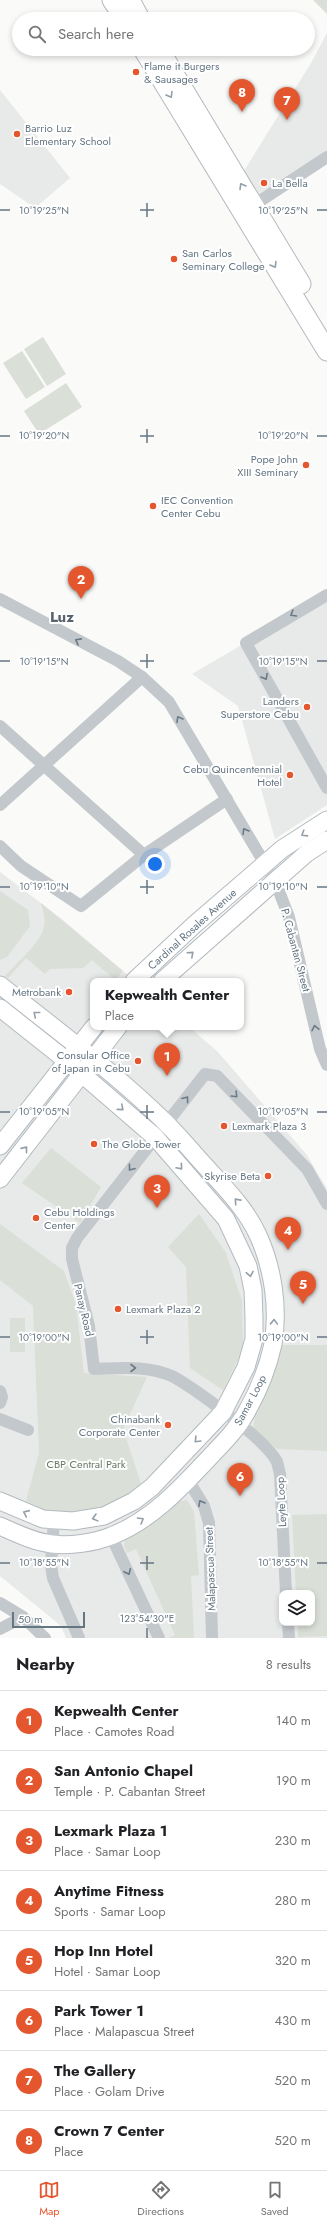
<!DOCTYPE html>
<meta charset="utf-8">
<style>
body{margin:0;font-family:Jost,sans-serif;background:#f2f2f2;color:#202124}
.controls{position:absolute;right:12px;bottom:12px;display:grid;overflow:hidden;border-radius:8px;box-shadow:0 2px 6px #0003}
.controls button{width:36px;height:36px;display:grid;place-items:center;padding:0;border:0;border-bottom:1px solid #e0e0e0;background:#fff;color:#202124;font:20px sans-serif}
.scale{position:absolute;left:12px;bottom:10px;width:73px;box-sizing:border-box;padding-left:4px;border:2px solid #657683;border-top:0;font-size:11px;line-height:14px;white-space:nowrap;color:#657683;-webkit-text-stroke:3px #fff;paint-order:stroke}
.you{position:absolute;left:155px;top:864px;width:14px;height:14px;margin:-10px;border:3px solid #fff;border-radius:50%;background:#1a73e8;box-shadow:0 0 0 6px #1a73e833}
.badge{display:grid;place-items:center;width:26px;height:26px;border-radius:50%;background:#e4572e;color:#fff;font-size:13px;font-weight:700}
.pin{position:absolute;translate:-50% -33px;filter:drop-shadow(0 1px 2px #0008)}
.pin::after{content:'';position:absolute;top:21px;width:14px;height:12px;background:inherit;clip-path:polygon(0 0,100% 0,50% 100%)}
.popup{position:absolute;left:90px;top:978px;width:154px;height:52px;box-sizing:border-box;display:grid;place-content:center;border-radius:8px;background:#fff;filter:drop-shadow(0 1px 3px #0005);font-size:13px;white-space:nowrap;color:#757577}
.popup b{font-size:15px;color:#202124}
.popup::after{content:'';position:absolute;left:50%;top:100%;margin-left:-8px;border:8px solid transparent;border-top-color:#fff}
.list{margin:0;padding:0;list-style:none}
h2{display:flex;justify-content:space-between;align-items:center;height:52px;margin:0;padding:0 16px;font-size:17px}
h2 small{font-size:13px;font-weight:400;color:#757577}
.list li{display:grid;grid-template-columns:26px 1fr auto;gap:12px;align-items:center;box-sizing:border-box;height:60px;padding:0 16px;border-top:1px solid #e0e0e0}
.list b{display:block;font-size:15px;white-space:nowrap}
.list p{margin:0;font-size:13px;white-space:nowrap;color:#757577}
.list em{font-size:13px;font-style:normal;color:#757577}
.icon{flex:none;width:22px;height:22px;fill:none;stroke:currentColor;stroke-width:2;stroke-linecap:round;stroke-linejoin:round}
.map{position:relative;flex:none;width:327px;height:1638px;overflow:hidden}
.search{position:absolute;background:#fff;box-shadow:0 2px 6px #0003;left:12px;right:12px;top:12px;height:44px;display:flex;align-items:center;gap:10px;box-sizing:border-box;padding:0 14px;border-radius:22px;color:#757577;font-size:15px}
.sheet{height:532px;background:#fff}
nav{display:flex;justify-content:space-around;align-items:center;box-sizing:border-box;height:56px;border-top:1px solid #e0e0e0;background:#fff;font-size:11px;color:#757577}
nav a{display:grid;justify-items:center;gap:2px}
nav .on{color:#e4572e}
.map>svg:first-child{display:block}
.built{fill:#e8e9e9;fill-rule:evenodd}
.green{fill:#dadfd7}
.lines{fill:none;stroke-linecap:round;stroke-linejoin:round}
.secondary-casing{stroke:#b3babf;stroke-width:19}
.primary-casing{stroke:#b5babe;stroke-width:21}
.street{stroke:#c3c8cc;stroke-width:12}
.secondary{stroke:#fff;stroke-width:17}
.primary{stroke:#fff;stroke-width:19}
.oneway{stroke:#939fa8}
.oneway2{stroke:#6a7a87}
.ticks{fill:none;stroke:#657683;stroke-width:1.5}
.poi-dot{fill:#e4572e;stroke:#fff;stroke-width:1.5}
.labels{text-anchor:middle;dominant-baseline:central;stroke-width:4;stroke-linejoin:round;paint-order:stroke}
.poi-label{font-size:11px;fill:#657683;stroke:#fff;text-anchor:start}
.street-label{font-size:11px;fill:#657683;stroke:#fff}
.park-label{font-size:11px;fill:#687a64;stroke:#fff}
.district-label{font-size:15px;font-weight:bold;fill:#57646e;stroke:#fff}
.ticks-label{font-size:10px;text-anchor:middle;fill:#657683;stroke:#fff;stroke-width:4;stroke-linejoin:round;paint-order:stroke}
</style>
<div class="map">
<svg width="327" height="1638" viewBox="0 0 327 1638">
<rect width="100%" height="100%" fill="#fafaf8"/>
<g class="built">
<path d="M327,33V155L259,199L242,174L311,63Z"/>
<path d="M0,90L70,178L35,208L0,184Z"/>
<path d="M327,595V805L275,839L238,706L192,674Z"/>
<path d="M0,872L63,920L135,981H93V1027H189L217,1051L307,1155L327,1189V1638H66L61,1626L0,1576ZM282,1593H312V1623H282Z"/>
</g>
<g class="green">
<path d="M313,0H327V14Z"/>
<path d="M43,337L66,374L47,386L24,349Z"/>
<path d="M22,351L45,387L26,399L3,363Z"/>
<path d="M66,383L82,407L39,434L24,411Z"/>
<path d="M0,891L28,910L30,926L7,957L0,960Z"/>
<path d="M41,903L123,971L115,980L92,960L83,968L50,969L45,974L26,958L8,978L5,976C16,964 41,942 44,927C46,919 43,911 41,903Z"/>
<path d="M51,1148L101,1187L80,1223L22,1183Z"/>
<path d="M199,1214L226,1253L242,1301L243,1349L223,1390L190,1368L186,1267L168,1247Z"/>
<path d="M0,1224L64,1271L76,1305L84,1373L147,1377L123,1429L141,1484L128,1499L90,1512L55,1514L26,1501L39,1453L33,1306L0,1280Z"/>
<rect x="10" y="1318" width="15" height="34"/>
<path d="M281,1345H327V1451L277,1449L253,1429L255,1415L271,1379Z"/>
<path d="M187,1500L194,1512L199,1575L191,1576L194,1638H168L175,1635L136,1549L127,1553L124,1546L125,1539L180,1501Z"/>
<path d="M327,1514V1636L298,1637V1623H312V1593H296L292,1515Z"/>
</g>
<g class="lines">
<g class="secondary-casing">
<g id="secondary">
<path d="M134,981L194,925L282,849L327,820"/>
<path d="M162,981L307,853L327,840"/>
<path d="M0,985C55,1029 117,1074 167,1124C181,1138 193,1153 207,1168C226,1189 246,1209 258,1235C273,1268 279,1308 273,1344C268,1367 259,1390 247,1411C237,1430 221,1445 207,1460C179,1490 150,1521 111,1536C94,1543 70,1546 52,1544C34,1542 16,1533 0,1526"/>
<path d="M0,1008L67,1061L155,1137L226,1219L248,1266L253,1290L254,1318V1339L246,1367L223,1412L152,1487L134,1501L104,1516L73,1521L43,1519L0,1501"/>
<path d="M0,1146L94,1027"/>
<path d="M0,1179L118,1027"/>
</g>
</g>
<g class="primary-casing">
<g id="primary">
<path d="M112,0L125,19"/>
<path d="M130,0L140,19"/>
<path d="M143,49L327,351"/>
<path d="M159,49L301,284"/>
</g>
</g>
<g class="street">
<path d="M248,209L327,157"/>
<path d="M327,595L246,643L327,788"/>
<path d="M0,599L118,661L142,677L169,702L275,881L289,917L320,1049L327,1065"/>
<path d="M0,726L144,855"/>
<path d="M0,805L142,677"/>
<path d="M0,846L21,866L81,906L144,855L227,799"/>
<path d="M0,1391L2,1397L0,1403"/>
<path d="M0,1419L28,1430"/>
<path d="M188,1480L204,1506L209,1523L212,1638"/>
<path d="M54,1520L51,1565L53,1578L79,1638"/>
<path d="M111,1536L159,1638"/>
<path d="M286,1593L280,1474C279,1470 278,1465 277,1462C267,1440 196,1390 174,1377C149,1365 121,1368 94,1369L89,1326L72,1259V1248L77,1238L205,1074L217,1076L307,1169L327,1204"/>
<path d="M0,1603L23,1617L45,1638"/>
<path d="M288,1623L289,1638"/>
<path d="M0,1629L23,1617"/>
</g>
<use href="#secondary" class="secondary"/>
<use href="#primary" class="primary"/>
</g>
<defs><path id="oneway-chevron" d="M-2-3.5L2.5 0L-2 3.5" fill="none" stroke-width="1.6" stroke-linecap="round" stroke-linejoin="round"/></defs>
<g class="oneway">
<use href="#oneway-chevron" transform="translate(170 95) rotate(59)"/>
<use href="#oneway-chevron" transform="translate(242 186) rotate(-121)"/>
<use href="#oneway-chevron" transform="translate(274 265) rotate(59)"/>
<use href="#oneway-chevron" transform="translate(304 834) rotate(148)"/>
<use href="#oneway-chevron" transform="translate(191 954) rotate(-42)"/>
<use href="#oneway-chevron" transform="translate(36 1014) rotate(-141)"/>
<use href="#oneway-chevron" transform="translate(121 1108) rotate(41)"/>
<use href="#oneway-chevron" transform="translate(25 1149) rotate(-51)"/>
<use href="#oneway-chevron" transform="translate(180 1167) rotate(49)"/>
<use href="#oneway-chevron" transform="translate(237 1201) rotate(-132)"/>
<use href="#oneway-chevron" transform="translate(250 1274) rotate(79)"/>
<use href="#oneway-chevron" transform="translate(274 1322) rotate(-88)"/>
<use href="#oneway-chevron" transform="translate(197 1440) rotate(134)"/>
<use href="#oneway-chevron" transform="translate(26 1513) rotate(-156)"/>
<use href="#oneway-chevron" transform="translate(95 1518) rotate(165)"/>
<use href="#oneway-chevron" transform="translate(141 1520) rotate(-31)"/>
</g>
<g class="oneway2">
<use href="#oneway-chevron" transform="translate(293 614) rotate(149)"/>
<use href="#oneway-chevron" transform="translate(78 641) rotate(-152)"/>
<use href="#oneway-chevron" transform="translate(265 677) rotate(61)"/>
<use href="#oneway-chevron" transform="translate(179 719) rotate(-120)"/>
<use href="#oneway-chevron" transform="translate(245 831) rotate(-121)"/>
<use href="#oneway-chevron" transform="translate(315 1028) rotate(-103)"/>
<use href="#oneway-chevron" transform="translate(235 1095) rotate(46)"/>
<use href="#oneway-chevron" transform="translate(186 1099) rotate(-53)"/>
<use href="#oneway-chevron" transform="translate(131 1168) rotate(128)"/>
<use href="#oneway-chevron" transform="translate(133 1368)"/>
<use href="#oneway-chevron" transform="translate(201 1503) rotate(-119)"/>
<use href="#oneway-chevron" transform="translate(128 1572) rotate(65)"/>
</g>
<path class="ticks" d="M147,203V217M0,210H10M140,210H154M317,210H327M147,429V443M0,436H10M140,436H154M317,436H327M147,654V668M0,661H10M140,661H154M317,661H327M147,880V894M0,887H10M140,887H154M317,887H327M147,1105V1119M0,1112H10M140,1112H154M317,1112H327M147,1330V1344M0,1337H10M140,1337H154M317,1337H327M147,1556V1570M0,1563H10M140,1563H154M317,1563H327M147,1628V1638"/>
<g class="poi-dot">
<circle cx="136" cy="72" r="4"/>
<circle cx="17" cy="134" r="4"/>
<circle cx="264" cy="183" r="4"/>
<circle cx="174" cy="259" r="4"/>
<circle cx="306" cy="465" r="4"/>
<circle cx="153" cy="506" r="4"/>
<circle cx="307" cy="707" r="4"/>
<circle cx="290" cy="775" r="4"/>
<circle cx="69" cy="992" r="4"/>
<circle cx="138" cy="1061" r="4"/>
<circle cx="224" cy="1126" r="4"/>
<circle cx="94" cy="1144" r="4"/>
<circle cx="268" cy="1176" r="4"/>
<circle cx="36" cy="1218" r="4"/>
<circle cx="118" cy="1309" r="4"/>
<circle cx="168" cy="1425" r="4"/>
</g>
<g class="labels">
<g class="poi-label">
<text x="144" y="66">Flame it Burgers<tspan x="144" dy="13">&amp; Sausages</tspan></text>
<text x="25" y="128">Barrio Luz<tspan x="25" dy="13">Elementary School</tspan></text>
<text x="272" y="183">La Bella</text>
<text x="182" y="253">San Carlos<tspan x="182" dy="13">Seminary College</tspan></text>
<text x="298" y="459" text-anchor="end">Pope John<tspan x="298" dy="13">XIII Seminary</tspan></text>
<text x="161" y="500">IEC Convention<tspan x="161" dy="13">Center Cebu</tspan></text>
<text x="299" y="701" text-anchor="end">Landers<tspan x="299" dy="13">Superstore Cebu</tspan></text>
<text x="282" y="769" text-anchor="end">Cebu Quincentennial<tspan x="282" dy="13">Hotel</tspan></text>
<text x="61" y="992" text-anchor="end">Metrobank</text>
<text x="130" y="1055" text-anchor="end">Consular Office<tspan x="130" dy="13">of Japan in Cebu</tspan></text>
<text x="232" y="1126">Lexmark Plaza 3</text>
<text x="102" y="1144">The Globe Tower</text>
<text x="260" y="1176" text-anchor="end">Skyrise Beta</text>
<text x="44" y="1212">Cebu Holdings<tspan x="44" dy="13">Center</tspan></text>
<text x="126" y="1309">Lexmark Plaza 2</text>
<text x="160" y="1419" text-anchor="end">Chinabank<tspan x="160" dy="13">Corporate Center</tspan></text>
</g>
<g class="street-label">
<text transform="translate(192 929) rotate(-42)">Cardinal Rosales Avenue</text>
<text transform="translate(296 950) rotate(75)">P. Cabantan Street</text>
<text transform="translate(84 1310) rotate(77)">Panay Road</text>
<text transform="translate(250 1400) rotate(-62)">Samar Loop</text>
<text transform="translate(281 1502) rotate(-93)">Leyte Loop</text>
<text transform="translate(210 1569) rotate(-92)">Malapascua Street</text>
</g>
<g class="park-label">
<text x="86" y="1464">CBP Central Park</text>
</g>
<g class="district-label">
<text x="62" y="617">Luz</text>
</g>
</g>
<g class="ticks-label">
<text x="44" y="214">10°19'25"N</text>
<text x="283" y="214">10°19'25"N</text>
<text x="44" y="439">10°19'20"N</text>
<text x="283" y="439">10°19'20"N</text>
<text x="44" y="665">10°19'15"N</text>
<text x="283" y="665">10°19'15"N</text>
<text x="44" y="890">10°19'10"N</text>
<text x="283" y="890">10°19'10"N</text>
<text x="44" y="1115">10°19'05"N</text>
<text x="283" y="1115">10°19'05"N</text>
<text x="44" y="1341">10°19'00"N</text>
<text x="283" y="1341">10°19'00"N</text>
<text x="44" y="1566">10°18'55"N</text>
<text x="283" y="1566">10°18'55"N</text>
<text x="147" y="1622">123°54'30"E</text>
</g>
</svg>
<div class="controls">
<button><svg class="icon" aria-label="layers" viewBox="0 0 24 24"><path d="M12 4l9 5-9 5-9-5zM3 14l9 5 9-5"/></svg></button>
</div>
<div class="scale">50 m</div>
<div class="you"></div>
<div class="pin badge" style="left:167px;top:1076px">1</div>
<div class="popup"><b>Kepwealth Center</b>Place</div>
<div class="pin badge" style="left:81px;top:599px">2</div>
<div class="pin badge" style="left:157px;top:1208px">3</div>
<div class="pin badge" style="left:288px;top:1250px">4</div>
<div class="pin badge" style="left:303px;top:1304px">5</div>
<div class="pin badge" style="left:240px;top:1496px">6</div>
<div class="pin badge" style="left:287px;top:120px">7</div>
<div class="pin badge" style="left:242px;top:112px">8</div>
<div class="search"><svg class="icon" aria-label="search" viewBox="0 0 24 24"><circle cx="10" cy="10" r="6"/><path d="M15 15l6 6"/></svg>Search here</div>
</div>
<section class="sheet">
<h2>Nearby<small>8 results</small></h2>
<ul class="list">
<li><span class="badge">1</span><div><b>Kepwealth Center</b><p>Place · Camotes Road</p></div><em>140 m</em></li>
<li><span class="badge">2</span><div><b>San Antonio Chapel</b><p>Temple · P. Cabantan Street</p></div><em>190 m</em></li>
<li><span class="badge">3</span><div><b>Lexmark Plaza 1</b><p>Place · Samar Loop</p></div><em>230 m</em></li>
<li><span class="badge">4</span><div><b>Anytime Fitness</b><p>Sports · Samar Loop</p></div><em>280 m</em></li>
<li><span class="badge">5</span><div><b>Hop Inn Hotel</b><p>Hotel · Samar Loop</p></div><em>320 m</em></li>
<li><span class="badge">6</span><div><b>Park Tower 1</b><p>Place · Malapascua Street</p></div><em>430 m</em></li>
<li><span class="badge">7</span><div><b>The Gallery</b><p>Place · Golam Drive</p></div><em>520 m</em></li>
<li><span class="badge">8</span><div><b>Crown 7 Center</b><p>Place</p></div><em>520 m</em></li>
</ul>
</section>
<nav>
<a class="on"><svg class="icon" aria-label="map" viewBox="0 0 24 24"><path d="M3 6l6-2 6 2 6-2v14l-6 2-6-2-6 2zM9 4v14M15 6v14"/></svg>Map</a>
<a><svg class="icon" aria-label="directions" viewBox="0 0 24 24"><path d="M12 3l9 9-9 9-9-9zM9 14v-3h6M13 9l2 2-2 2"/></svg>Directions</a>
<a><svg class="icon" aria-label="saved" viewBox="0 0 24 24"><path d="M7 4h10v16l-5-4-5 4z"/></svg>Saved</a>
</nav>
